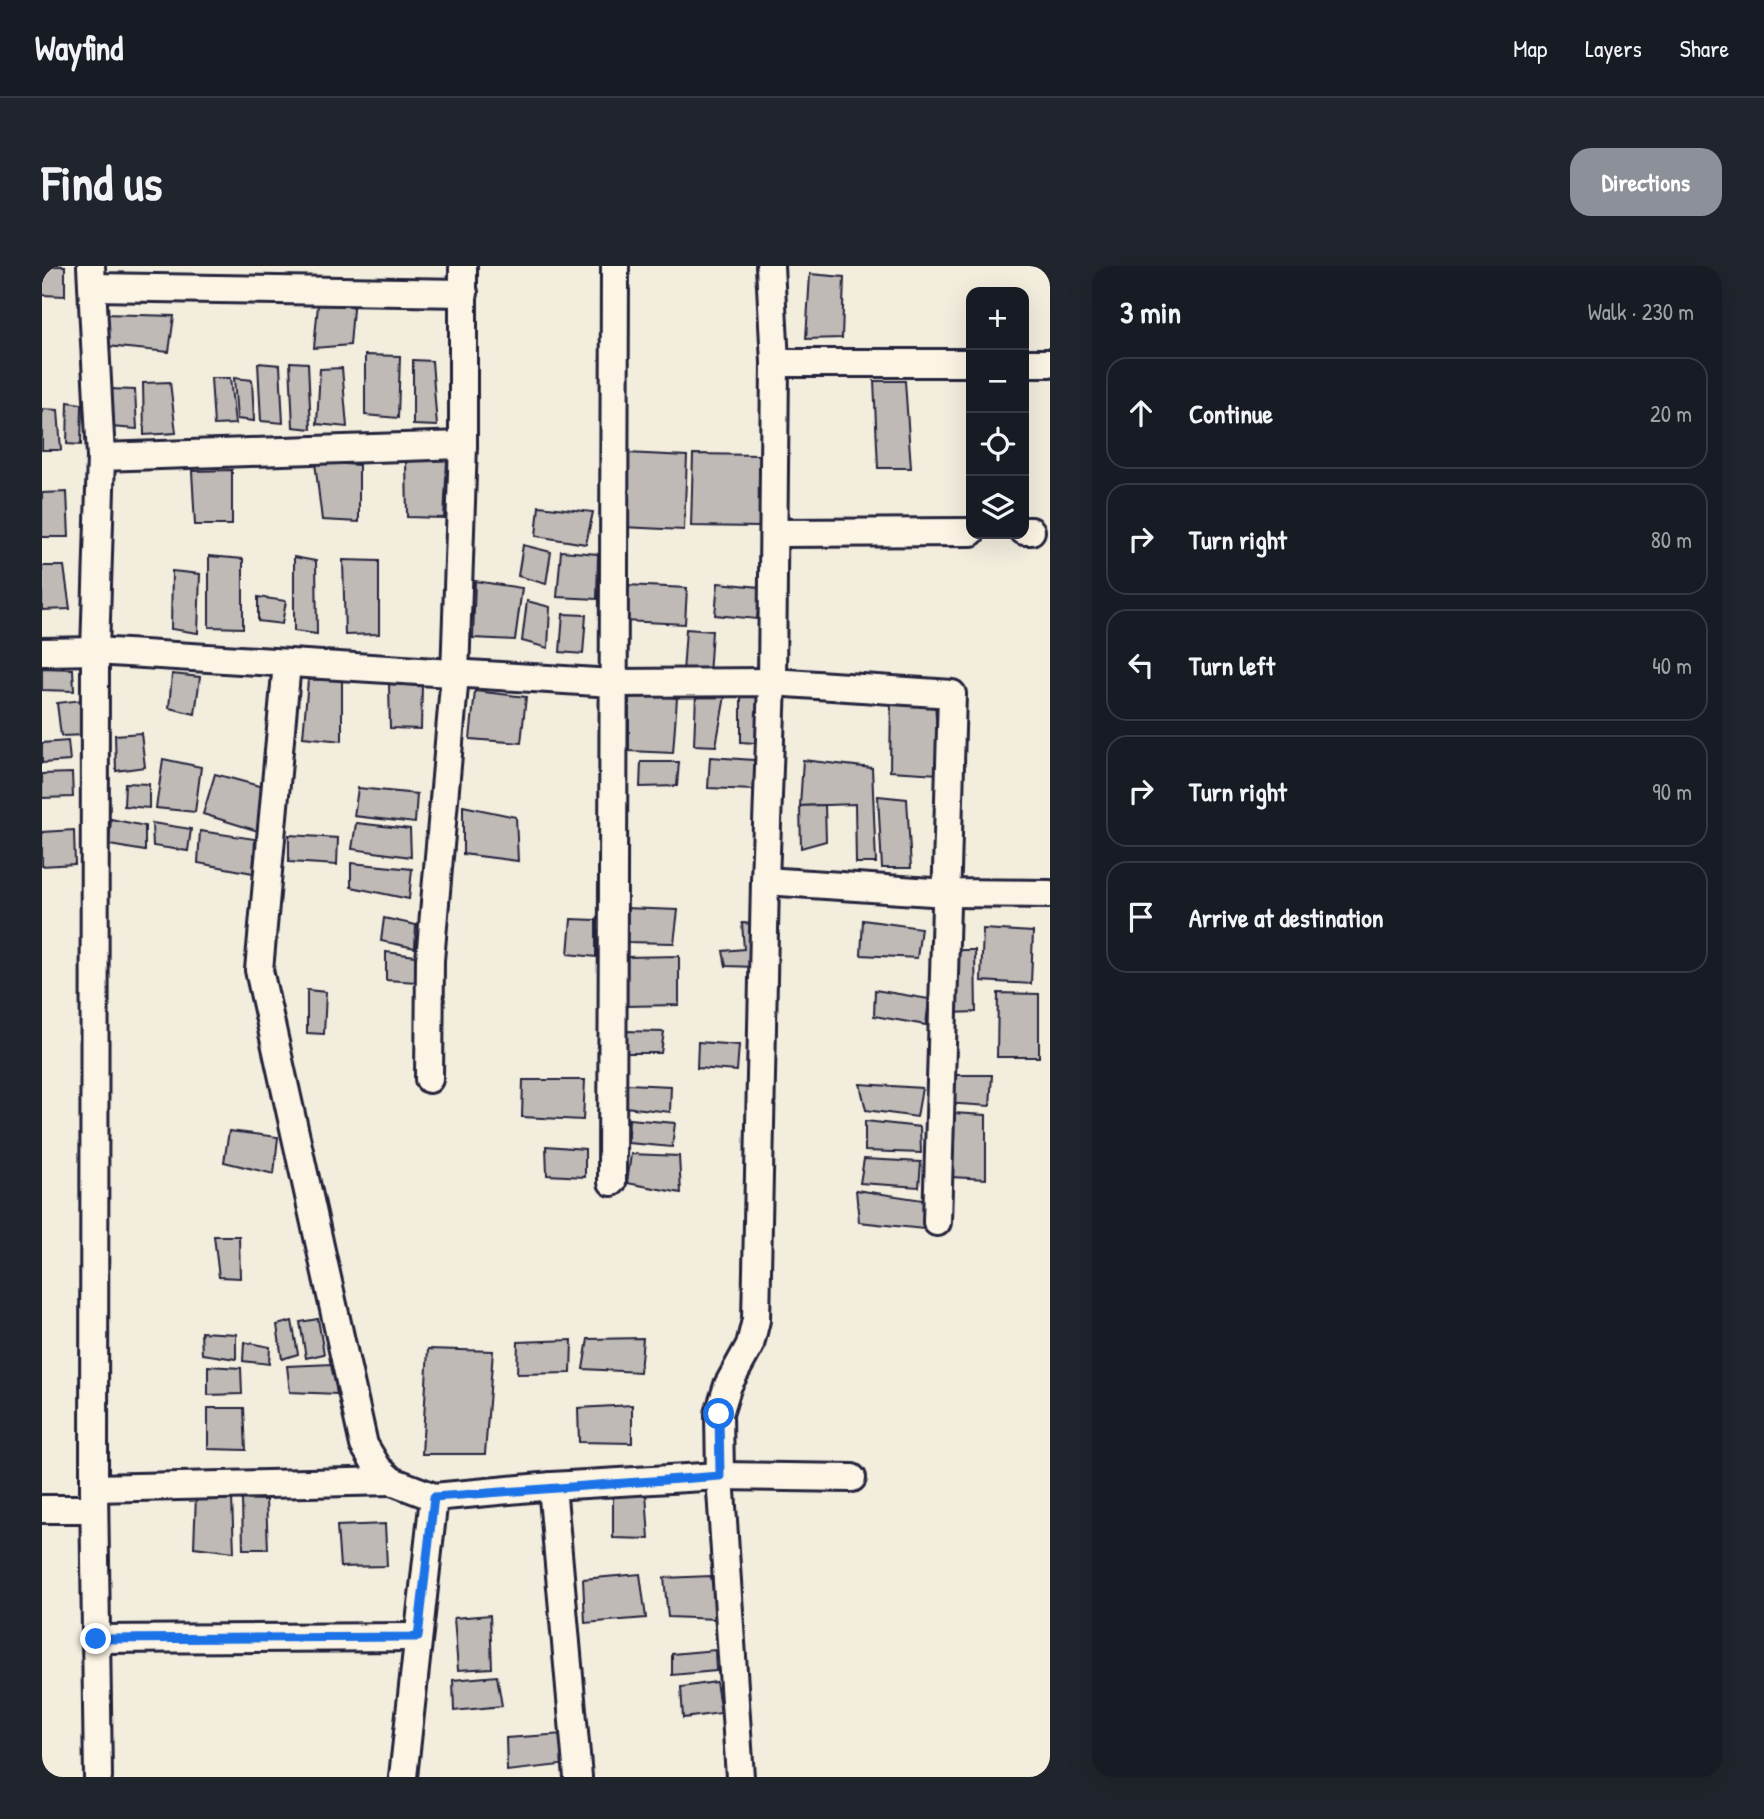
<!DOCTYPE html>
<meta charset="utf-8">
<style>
body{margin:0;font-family:"Patrick Hand",sans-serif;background:#20242c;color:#f1f3f6}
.controls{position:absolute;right:21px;top:21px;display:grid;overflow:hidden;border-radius:14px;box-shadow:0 7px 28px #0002}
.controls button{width:63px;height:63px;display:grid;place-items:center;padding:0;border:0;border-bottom:2px solid #363941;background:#171b24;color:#f1f3f6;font:35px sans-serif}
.stop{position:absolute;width:21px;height:21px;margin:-16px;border:5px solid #1a73e8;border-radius:50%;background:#fff}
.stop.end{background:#1a73e8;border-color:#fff;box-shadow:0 2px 7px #0008}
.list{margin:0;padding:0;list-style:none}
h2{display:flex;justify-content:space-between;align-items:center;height:91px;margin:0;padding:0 28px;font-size:30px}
h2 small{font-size:23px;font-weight:400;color:#9ea1a6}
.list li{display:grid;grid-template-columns:46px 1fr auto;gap:21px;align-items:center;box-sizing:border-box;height:112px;margin:0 14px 14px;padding:0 14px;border:2px solid #363941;border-radius:21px}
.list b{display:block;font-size:26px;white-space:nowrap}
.list em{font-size:23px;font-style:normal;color:#9ea1a6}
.icon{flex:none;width:38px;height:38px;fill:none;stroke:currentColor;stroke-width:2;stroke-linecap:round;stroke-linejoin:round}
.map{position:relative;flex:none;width:1008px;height:1511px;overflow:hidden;border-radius:21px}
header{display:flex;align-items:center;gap:42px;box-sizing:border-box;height:98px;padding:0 35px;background:#171b24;border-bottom:2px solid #363941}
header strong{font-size:33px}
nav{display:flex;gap:38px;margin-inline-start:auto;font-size:24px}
.intro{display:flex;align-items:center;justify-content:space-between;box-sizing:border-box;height:168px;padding:0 42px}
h1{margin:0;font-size:49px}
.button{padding:18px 32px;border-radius:21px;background:#8c9099;color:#fff;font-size:24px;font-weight:700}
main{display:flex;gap:42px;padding:0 42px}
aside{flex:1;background:#171b24;border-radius:21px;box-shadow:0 7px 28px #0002}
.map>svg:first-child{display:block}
.building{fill:#bfbab6;stroke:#22223b;stroke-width:2}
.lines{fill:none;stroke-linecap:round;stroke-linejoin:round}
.street-casing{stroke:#22223b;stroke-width:32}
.street{stroke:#fcf5e5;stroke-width:26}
.route{stroke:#1a73e8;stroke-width:9}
</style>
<header>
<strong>Wayfind</strong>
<nav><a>Map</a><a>Layers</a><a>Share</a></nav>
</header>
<div class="intro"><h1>Find us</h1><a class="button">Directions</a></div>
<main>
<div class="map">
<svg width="1008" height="1511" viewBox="0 0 1008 1511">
<rect width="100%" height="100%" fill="#f3edde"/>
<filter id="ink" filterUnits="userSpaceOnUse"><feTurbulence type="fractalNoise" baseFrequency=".0143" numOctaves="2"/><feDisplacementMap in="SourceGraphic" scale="14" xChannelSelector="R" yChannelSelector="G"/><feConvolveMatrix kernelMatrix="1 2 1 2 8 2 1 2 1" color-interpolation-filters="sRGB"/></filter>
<g filter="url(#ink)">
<g class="building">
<path d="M0,0H23V30L0,29Z"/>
<path d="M768,8L802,11L800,72L764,73Z"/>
<path d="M277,28L312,31L308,79L272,82Z"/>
<path d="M61,48L132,50L127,86L65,80Z"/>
<path d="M323,89L358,90L356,152L323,149Z"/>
<path d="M371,94L390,95L395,160L371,159Z"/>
<path d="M248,96L266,97L269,163L251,161Z"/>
<path d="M216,97L238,99L241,157L219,155Z"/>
<path d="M300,102L305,161L275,158L278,103Z"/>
<path d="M169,112H188L193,158L172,159Z"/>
<path d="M192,112L210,114L212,155L195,153Z"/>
<path d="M832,115H863L869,202H836Z"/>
<path d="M128,116L134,167L102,169L101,117Z"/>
<path d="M67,123L93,124L95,163L68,161Z"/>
<path d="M26,136L40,138L39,179L25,178Z"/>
<path d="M0,143L16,144L19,184H0Z"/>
<path d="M584,187L645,190L642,264L581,261Z"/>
<path d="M651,188L719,189L717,261L649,260Z"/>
<path d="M364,194H405L402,252L365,251Z"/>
<path d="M273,196L317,199V256L280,254Z"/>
<path d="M190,204V259H153L150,205Z"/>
<path d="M25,226L27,271H0V227Z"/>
<path d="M497,240L551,246L544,278L494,270Z"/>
<path d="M481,279L509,286L504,318L476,310Z"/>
<path d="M519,285L556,288L555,333L515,331Z"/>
<path d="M167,290L201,293V362L167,361Z"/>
<path d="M252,291L274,295L275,368L252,365Z"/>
<path d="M301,294L337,295V368L303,369Z"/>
<path d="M0,300H22L28,343L0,344Z"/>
<path d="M130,305L158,308L156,367L129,363Z"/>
<path d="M433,315L480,322L473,374L431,372Z"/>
<path d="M676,317L718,321L715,353L673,349Z"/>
<path d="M584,319L645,322L643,358L582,355Z"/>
<path d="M216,331L244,335L240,358L216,355Z"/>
<path d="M485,335L508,341L506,382L480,375Z"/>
<path d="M521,348L544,349L541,388L518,386Z"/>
<path d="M644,363L670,365L667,409L641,407Z"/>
<path d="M0,402L31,403L32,425L0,424Z"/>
<path d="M130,408L158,411L153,448L127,442Z"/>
<path d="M300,412V475L261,471L266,414Z"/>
<path d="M347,418L380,420L379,463L348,462Z"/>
<path d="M433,425L484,431L479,477L428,473Z"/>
<path d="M587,426L635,432L631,487L587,485Z"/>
<path d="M654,428L683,430L674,480L652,479Z"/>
<path d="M699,429L727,432L726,478L699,476Z"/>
<path d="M849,432L893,434L897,508L848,505Z"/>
<path d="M40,434L44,469L19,470L15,437Z"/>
<path d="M99,467L103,501L74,505L73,469Z"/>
<path d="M26,475L28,495L0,497V477Z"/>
<path d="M668,491L712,494V524L666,522Z"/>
<path d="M121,493L159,501L153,546L114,542Z"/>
<path d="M761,494L830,502L834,597H814L813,538L758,540Z"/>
<path d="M599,496H637L635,520L598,521Z"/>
<path d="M30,507L31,531L0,532V508Z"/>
<path d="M173,508L221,521L216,565L161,548Z"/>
<path d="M83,517L107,518V542L82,540Z"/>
<path d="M316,522L375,528L373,557L312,550Z"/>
<path d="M836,530L865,533L869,602H840Z"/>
<path d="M783,539L784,575L759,582L758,540Z"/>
<path d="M421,540L474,551L476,595L421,588Z"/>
<path d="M69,553L103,560V585L67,579Z"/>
<path d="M110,557L149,563L146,585L111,580Z"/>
<path d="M314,557L368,563L369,591L310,583Z"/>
<path d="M32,564L33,598L0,600V566Z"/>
<path d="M158,565L213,573L211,607L156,597Z"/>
<path d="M247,569L296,572L295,599L247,596Z"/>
<path d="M309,597L370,603L367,633L309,621Z"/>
<path d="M582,642L636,644L632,677L582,676Z"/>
<path d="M342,652L374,659L373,682L339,675Z"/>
<path d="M529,653L554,654V691L526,688Z"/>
<path d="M821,654L879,662L875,692L819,689Z"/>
<path d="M700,657L715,658L714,701L684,700L681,685L702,683Z"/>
<path d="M941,663L991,666L989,718L939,715Z"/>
<path d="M907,684H933L934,746L908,747Z"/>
<path d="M344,686L373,690L375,716L344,714Z"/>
<path d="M637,690V739L584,740V691Z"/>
<path d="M265,724L284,726L282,768L265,767Z"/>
<path d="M833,724L887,733L884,759L832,750Z"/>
<path d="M956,727L997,728V791H955Z"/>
<path d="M582,765L622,766L619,787H580Z"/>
<path d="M656,776L697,779L695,805L655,802Z"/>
<path d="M906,809H950L948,840L903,837Z"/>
<path d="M481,814H543L541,854L480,851Z"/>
<path d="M585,818L629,820L628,846L583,841Z"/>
<path d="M818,818L880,822L875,851L824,844Z"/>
<path d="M910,847L944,849V913L909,911Z"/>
<path d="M587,853L633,857L630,881L586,877Z"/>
<path d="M823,855L878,861L879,887L823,885Z"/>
<path d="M187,865L236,871L232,908L182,896Z"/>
<path d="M504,880L543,883V911L505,909Z"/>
<path d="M589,888L637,890L639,927L585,917Z"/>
<path d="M822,893L879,896L877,921L818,917Z"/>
<path d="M814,924L881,934V963L817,956Z"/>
<path d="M172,970H197L198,1012L177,1011Z"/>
<path d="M276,1053L282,1088L264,1092L258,1056Z"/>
<path d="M250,1055L256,1088L240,1093L235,1059Z"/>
<path d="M159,1066L194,1068V1093L160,1088Z"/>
<path d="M601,1072L598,1106L541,1103L546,1073Z"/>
<path d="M530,1074L529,1107L475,1108L476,1076Z"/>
<path d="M202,1076L228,1081L227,1098L201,1095Z"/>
<path d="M386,1083L451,1085L443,1188H380Z"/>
<path d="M291,1098L295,1128L248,1126L245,1100Z"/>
<path d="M166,1100L199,1102L200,1128L166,1129Z"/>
<path d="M590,1139V1177L537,1176L536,1142Z"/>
<path d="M166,1142H202L204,1184L166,1183Z"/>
<path d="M571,1225L604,1227L607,1273L571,1272Z"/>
<path d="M154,1229L190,1232L192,1286L152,1281Z"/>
<path d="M200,1233L224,1234L226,1283H201Z"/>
<path d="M343,1258L345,1300L298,1301L295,1260Z"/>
<path d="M598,1308L604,1352L543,1357L541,1313Z"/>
<path d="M669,1310L675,1353L626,1351L622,1312Z"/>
<path d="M448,1349L450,1402L416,1404L412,1352Z"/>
<path d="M673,1384L674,1405L630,1409V1388Z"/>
<path d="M455,1410L460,1440L412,1445L411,1414Z"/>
<path d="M674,1416L679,1447L641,1452L639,1421Z"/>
<path d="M522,1468L528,1498L465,1505L464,1472Z"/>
</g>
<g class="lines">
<g class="street-casing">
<g id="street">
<path d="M49,0L59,191L53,385L52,1222L56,1511"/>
<path d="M728,0L733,97L730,416L910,428L895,956"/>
<path d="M51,21L422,27"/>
<path d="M733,97H929"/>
<path d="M982,97H1008"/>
<path d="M59,191L421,179"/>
<path d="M982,265H989"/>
<path d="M732,267L929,266"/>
<path d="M0,386L53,385L571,417L730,416L723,615L714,1054L708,1079L686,1119L677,1148L678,1210L698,1511"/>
<path d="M245,397L217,704L322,1179L336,1202L350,1215L392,1231L510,1220L678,1210L810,1212"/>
<path d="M723,615L905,627L1008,628"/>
<path d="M387,813L388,694L413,408L421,179V0"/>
<path d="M570,916L573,0"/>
<path d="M510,1220L536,1511"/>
<path d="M52,1222L350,1215"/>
<path d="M0,1243H52"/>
<path d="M54,1373L376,1371"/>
<path d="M361,1511L392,1231"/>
</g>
</g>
<use href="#street" class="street"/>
</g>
</g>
<g class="lines" filter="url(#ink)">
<path class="route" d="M54,1373L376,1371L392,1231L678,1210L677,1148"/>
</g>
</svg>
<div class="controls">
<button>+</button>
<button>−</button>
<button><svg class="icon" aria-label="locate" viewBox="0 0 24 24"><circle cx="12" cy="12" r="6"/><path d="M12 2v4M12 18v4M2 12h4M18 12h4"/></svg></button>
<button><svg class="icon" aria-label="layers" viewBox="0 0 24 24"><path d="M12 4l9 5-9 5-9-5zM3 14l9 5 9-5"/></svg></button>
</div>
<div class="stop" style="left:677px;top:1148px"></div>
<div class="stop end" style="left:54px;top:1373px"></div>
</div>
<aside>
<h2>3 min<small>Walk · 230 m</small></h2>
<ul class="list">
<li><svg class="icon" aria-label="ahead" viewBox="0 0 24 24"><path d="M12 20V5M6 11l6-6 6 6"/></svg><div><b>Continue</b></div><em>20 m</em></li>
<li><svg class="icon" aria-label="right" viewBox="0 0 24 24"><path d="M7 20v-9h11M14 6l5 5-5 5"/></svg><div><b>Turn right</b></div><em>80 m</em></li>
<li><svg class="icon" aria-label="left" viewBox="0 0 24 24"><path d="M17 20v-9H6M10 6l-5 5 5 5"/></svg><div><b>Turn left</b></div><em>40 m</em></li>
<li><svg class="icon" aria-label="right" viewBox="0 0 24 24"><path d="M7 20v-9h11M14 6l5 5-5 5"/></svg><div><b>Turn right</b></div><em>90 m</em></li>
<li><svg class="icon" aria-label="arrive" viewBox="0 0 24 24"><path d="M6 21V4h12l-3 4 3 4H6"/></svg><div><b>Arrive at destination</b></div></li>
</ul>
</aside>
</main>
